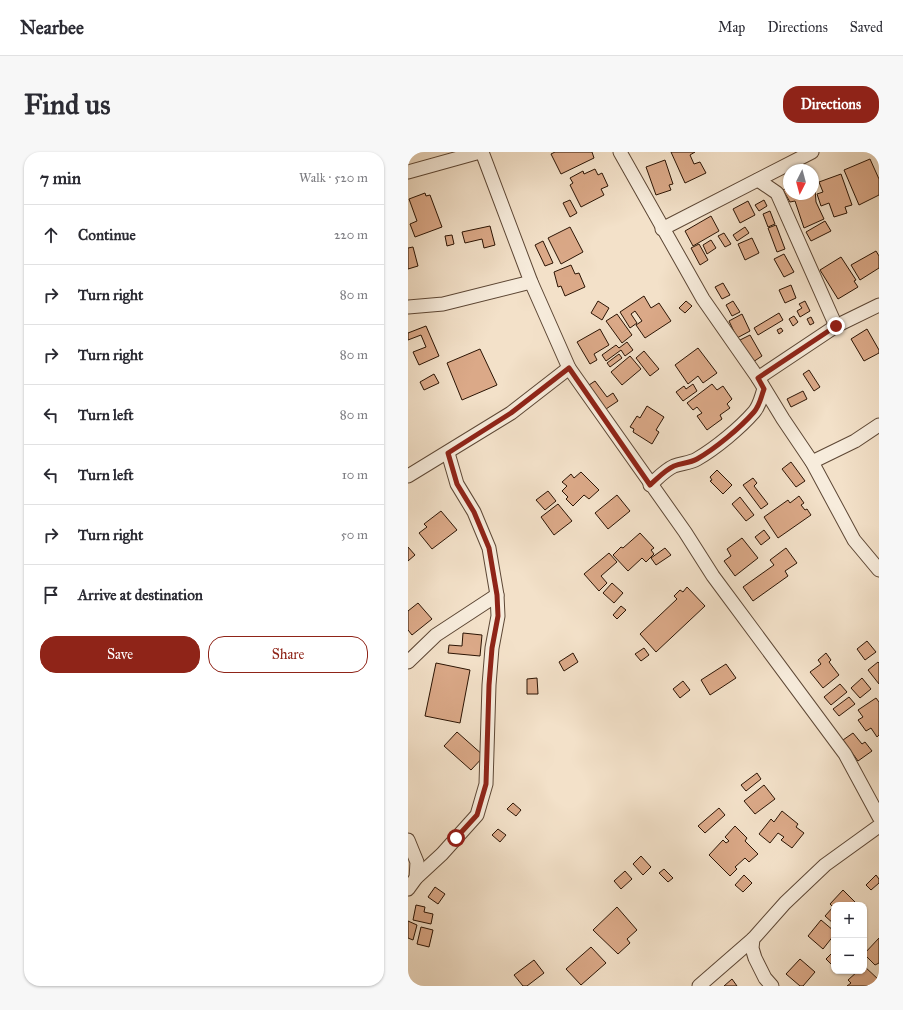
<!DOCTYPE html>
<meta charset="utf-8">
<style>
body{margin:0;font-family:"IM FELL Great Primer",serif;background:#f7f7f7;color:#2b2b33}
.controls{position:absolute;right:12px;bottom:12px;display:grid;overflow:hidden;border-radius:8px;box-shadow:0 1px 3px #0004}
.controls button{width:36px;height:36px;display:grid;place-items:center;padding:0;border:0;border-bottom:1px solid #e1e1e2;background:#fff;color:#2b2b33;font:20px sans-serif}
.compass{position:absolute;left:375px;top:12px;width:36px;height:36px;border-radius:50%;background:#fff;box-shadow:0 1px 3px #0004;rotate:186deg}
.stop{position:absolute;width:12px;height:12px;margin:-9px;border:3px solid #8f2418;border-radius:50%;background:#fff}
.stop.end{background:#8f2418;border-color:#fff;box-shadow:0 1px 4px #0008}
.list{margin:0;padding:0;list-style:none}
h2{display:flex;justify-content:space-between;align-items:center;height:52px;margin:0;padding:0 16px;font-size:17px}
h2 small{font-size:13px;font-weight:400;color:#7c7c81}
.list li{display:grid;grid-template-columns:26px 1fr auto;gap:12px;align-items:center;box-sizing:border-box;height:60px;padding:0 16px;border-top:1px solid #e1e1e2}
.list b{display:block;font-size:15px;white-space:nowrap}
.list em{font-size:13px;font-style:normal;color:#7c7c81}
.actions{display:flex;gap:8px;padding:12px 16px}
.actions a{flex:1;padding:9px 0;border:1px solid #8f2418;border-radius:16px;text-align:center;font-size:14px;color:#8f2418}
.actions .main{background:#8f2418;color:#fff}
.icon{flex:none;width:22px;height:22px;fill:none;stroke:currentColor;stroke-width:2;stroke-linecap:round;stroke-linejoin:round}
.map{position:relative;flex:none;width:471px;height:834px;overflow:hidden;border-radius:16px}
header{display:flex;align-items:center;gap:24px;box-sizing:border-box;height:56px;padding:0 20px;background:#fff;border-bottom:1px solid #e1e1e2}
header strong{font-size:19px}
nav{display:flex;gap:22px;margin-inline-start:auto;font-size:14px}
.intro{display:flex;align-items:center;justify-content:space-between;box-sizing:border-box;height:96px;padding:0 24px}
h1{margin:0;font-size:28px}
.button{padding:10px 18px;border-radius:16px;background:#8f2418;color:#fff;font-size:14px;font-weight:700}
main{display:flex;gap:24px;padding:0 24px}
aside{flex:1;background:#fff;border-radius:16px;box-shadow:0 1px 3px #0004}
.map>svg:first-child{display:block}
.building{fill:#dba988;stroke:#2b1404}
.lines{fill:none;stroke-linecap:round;stroke-linejoin:round}
.street-casing{stroke:#5d4735;stroke-width:15}
.street{stroke:#f7ecdc;stroke-width:13}
.route{stroke:#8f2418;stroke-width:5}
</style>
<header>
<strong>Nearbee</strong>
<nav><a>Map</a><a>Directions</a><a>Saved</a></nav>
</header>
<div class="intro"><h1>Find us</h1><a class="button">Directions</a></div>
<main>
<aside>
<h2>7 min<small>Walk · 520 m</small></h2>
<ul class="list">
<li><svg class="icon" aria-label="ahead" viewBox="0 0 24 24"><path d="M12 20V5M6 11l6-6 6 6"/></svg><div><b>Continue</b></div><em>220 m</em></li>
<li><svg class="icon" aria-label="right" viewBox="0 0 24 24"><path d="M7 20v-9h11M14 6l5 5-5 5"/></svg><div><b>Turn right</b></div><em>80 m</em></li>
<li><svg class="icon" aria-label="right" viewBox="0 0 24 24"><path d="M7 20v-9h11M14 6l5 5-5 5"/></svg><div><b>Turn right</b></div><em>80 m</em></li>
<li><svg class="icon" aria-label="left" viewBox="0 0 24 24"><path d="M17 20v-9H6M10 6l-5 5 5 5"/></svg><div><b>Turn left</b></div><em>80 m</em></li>
<li><svg class="icon" aria-label="left" viewBox="0 0 24 24"><path d="M17 20v-9H6M10 6l-5 5 5 5"/></svg><div><b>Turn left</b></div><em>10 m</em></li>
<li><svg class="icon" aria-label="right" viewBox="0 0 24 24"><path d="M7 20v-9h11M14 6l5 5-5 5"/></svg><div><b>Turn right</b></div><em>50 m</em></li>
<li><svg class="icon" aria-label="arrive" viewBox="0 0 24 24"><path d="M6 21V4h12l-3 4 3 4H6"/></svg><div><b>Arrive at destination</b></div></li>
</ul>
<div class="actions"><a class="main">Save</a><a>Share</a></div>
</aside>
<div class="map">
<svg width="471" height="834" viewBox="0 0 471 834">
<rect width="100%" height="100%" fill="#f3e1c9"/>
<filter id="stains"><feTurbulence type="fractalNoise" baseFrequency=".005" numOctaves="4"/><feColorMatrix values="0 0 0 0 .2 0 0 0 0 .09 0 0 0 0 .02 0 0 0 .5 -.17"/></filter>
<radialGradient id="worn" r=".72"><stop offset=".6" stop-color="#630" stop-opacity="0"/><stop offset="1" stop-color="#630" stop-opacity=".3"/></radialGradient>
<g class="building">
<path d="M147,0H184L186,6L153,22L143,2Z"/>
<path d="M263,0H287L282,3L286,12L292,10L298,21L277,31Z"/>
<path d="M462,7L471,27V43L451,53L436,18Z"/>
<path d="M257,8L265,32L261,33L263,38L248,43L238,15Z"/>
<path d="M187,17L190,23L194,21L200,34L193,37L196,43L173,55L162,33L165,31L162,26L175,19L176,22Z"/>
<path d="M433,22L444,53L437,55L439,61L426,65L421,51L413,54L409,42L415,40L411,30Z"/>
<path d="M381,35V42H405V36L407,37L408,50L416,67L396,76L387,49L382,50L375,38Z"/>
<path d="M17,41L18,44L22,43L34,75L7,85L2,72L9,69L1,47Z"/>
<path d="M162,48L169,61L162,65L155,51Z"/>
<path d="M356,48L359,54L351,59L347,53Z"/>
<path d="M340,49L347,63L332,71L325,57Z"/>
<path d="M362,59L367,72L360,75L355,62Z"/>
<path d="M303,64L311,79L285,94L277,79Z"/>
<path d="M417,69L423,79L403,89L398,80Z"/>
<path d="M368,73L377,97L369,100L360,76Z"/>
<path d="M82,74L87,93L76,96L74,87L57,91L54,80Z"/>
<path d="M162,75L175,100L153,112L140,86Z"/>
<path d="M337,75L341,81L329,89L325,83Z"/>
<path d="M316,81L323,92L317,95L310,84Z"/>
<path d="M44,83L46,92L39,94L37,84Z"/>
<path d="M344,86L351,101L337,108L330,92Z"/>
<path d="M303,88L308,96L299,102L295,93Z"/>
<path d="M135,89L145,111L137,114L127,93Z"/>
<path d="M291,92L300,108L292,113L283,96Z"/>
<path d="M5,95L10,114L0,117V96Z"/>
<path d="M468,99L471,104V116L452,128L443,113Z"/>
<path d="M376,102L386,120L376,125L366,107Z"/>
<path d="M433,105L448,128L446,129L450,135L430,147L412,118Z"/>
<path d="M163,113L167,122L171,121L177,135L157,144L153,134L150,135L146,120Z"/>
<path d="M315,131L322,143L314,147L307,135Z"/>
<path d="M383,133L388,146L377,151L371,138Z"/>
<path d="M236,144L243,156L251,151L263,169L237,186L228,173L234,169L227,159L223,162L229,171L222,176L212,160Z"/>
<path d="M190,149L201,156L194,168L183,161Z"/>
<path d="M278,149L284,154L277,161L271,156Z"/>
<path d="M325,149L332,160L324,164L318,153Z"/>
<path d="M397,149L402,159L392,165L389,159L394,156L391,152Z"/>
<path d="M371,161L375,168L350,183L346,176Z"/>
<path d="M209,162L224,183L214,191L198,169Z"/>
<path d="M334,162L342,179L329,186L321,169Z"/>
<path d="M386,164L390,170L385,174L381,167Z"/>
<path d="M403,165L406,171L402,173L399,167Z"/>
<path d="M18,174L31,204L11,213L5,200L18,195L13,183L0,188V181Z"/>
<path d="M373,176L375,179L371,182L369,178Z"/>
<path d="M192,177L201,193L186,202L189,208L182,212L169,190Z"/>
<path d="M459,177L471,198V201L456,209L443,187Z"/>
<path d="M342,183L354,204L345,210L332,188Z"/>
<path d="M219,190L225,198L217,204L213,198L198,209L194,203L208,193L211,196Z"/>
<path d="M290,196L309,221L295,231L290,224L280,232L267,213Z"/>
<path d="M72,197L89,233L54,248L39,211Z"/>
<path d="M236,199L251,217L242,224L228,206Z"/>
<path d="M211,202L214,206L202,215L199,211Z"/>
<path d="M222,204L233,217L214,233L203,220Z"/>
<path d="M401,218L412,235L406,239L395,222Z"/>
<path d="M26,222L31,231L16,238L12,230Z"/>
<path d="M187,229L199,245L205,241L210,249L198,257L181,233Z"/>
<path d="M285,232L289,239L275,249L268,240L276,234L278,237Z"/>
<path d="M304,232L309,238L315,234L324,247L319,252L322,256L312,263L314,267L299,278L289,264L294,261L289,255L285,258L279,251Z"/>
<path d="M395,239L399,247L383,255L379,247Z"/>
<path d="M239,254L256,265L248,278L251,280L244,292L225,280L226,277L222,275L229,264L232,266Z"/>
<path d="M383,310L397,329L388,335L374,317Z"/>
<path d="M309,318L324,333L315,342L302,329L304,328L302,325Z"/>
<path d="M173,320L191,338L181,347L176,343L165,354L158,347L160,345L154,339L159,334L154,330L163,322L166,326Z"/>
<path d="M345,326L349,331L346,334L360,352L353,357L335,333Z"/>
<path d="M140,339L148,349L137,358L128,348Z"/>
<path d="M209,343L222,359L200,377L187,361Z"/>
<path d="M391,344L396,351L393,353L397,358L399,357L403,363L370,386L356,365L380,348L382,351Z"/>
<path d="M332,345L346,363L338,369L324,352Z"/>
<path d="M150,352L164,369L146,383L133,365Z"/>
<path d="M33,359L49,378L24,397L11,381L19,375L16,372Z"/>
<path d="M356,378L362,386L353,393L347,385Z"/>
<path d="M232,381L246,396L243,398L246,402L238,410L234,406L220,419L205,403L213,395L215,396Z"/>
<path d="M334,386L350,406L327,424L316,409L323,404L319,397Z"/>
<path d="M0,395L7,403L0,409Z"/>
<path d="M257,396L263,403L248,413L243,406Z"/>
<path d="M378,396L389,411L377,419L380,424L345,449L335,435L366,413L362,408Z"/>
<path d="M201,401L209,410L193,424L199,431L191,439L176,422Z"/>
<path d="M204,431L215,441L206,451L195,441Z"/>
<path d="M279,435L297,454L248,500L232,482L269,447L266,444L272,438L275,440Z"/>
<path d="M10,451L24,467L4,483L0,478V459Z"/>
<path d="M213,454L218,458L209,467L205,463Z"/>
<path d="M55,481L74,483L72,504L40,501L41,493L54,494Z"/>
<path d="M459,489L468,500L457,508L449,497Z"/>
<path d="M236,496L241,503L233,509L227,502Z"/>
<path d="M165,501L170,510L156,519L151,510Z"/>
<path d="M418,501L423,508L421,510L431,523L415,536L402,520L413,512L410,508Z"/>
<path d="M470,510L471,511V532L460,518Z"/>
<path d="M28,511L62,518L52,571L17,564Z"/>
<path d="M318,512L328,526L302,543L293,528Z"/>
<path d="M129,526L130,542H119V527Z"/>
<path d="M454,526L463,537L452,546L443,536Z"/>
<path d="M275,529L282,538L272,546L265,537Z"/>
<path d="M432,532L439,540L423,553L416,545Z"/>
<path d="M441,545L447,552L431,564L425,557Z"/>
<path d="M468,546L471,550V583L469,585L463,576L458,579L450,568L455,565L450,558Z"/>
<path d="M49,580L76,604L63,618L36,594Z"/>
<path d="M445,581L454,592L457,590L464,599L450,609L435,588Z"/>
<path d="M349,621L353,627L338,639L333,633Z"/>
<path d="M356,633L367,647L347,662L336,649Z"/>
<path d="M105,651L113,658L108,664L99,657Z"/>
<path d="M311,656L317,663L297,681L290,674Z"/>
<path d="M374,659L390,672L388,675L396,681L384,696L373,688L376,685L370,681L362,691L351,682L363,667L366,670Z"/>
<path d="M327,674L339,686L337,689L350,702L341,710L337,706L327,715L329,717L322,724L301,703L315,688L318,691L321,689L317,685Z"/>
<path d="M90,677L98,683L92,690L84,683Z"/>
<path d="M233,704L243,715L235,723L225,712Z"/>
<path d="M256,717L265,726L260,730L251,721Z"/>
<path d="M217,719L224,727L213,737L206,729Z"/>
<path d="M336,723L344,731L335,740L327,733Z"/>
<path d="M468,723L471,727V731L463,738L458,733Z"/>
<path d="M27,735L37,742L30,752L20,745Z"/>
<path d="M435,738L450,753H426V772L417,764L425,755L422,752Z"/>
<path d="M8,753L17,755L16,760L25,762L23,772L5,768Z"/>
<path d="M209,755L229,778L219,787L222,791L210,802L185,778Z"/>
<path d="M413,768L426,779V783L415,797L400,784Z"/>
<path d="M0,769L9,773L5,788L0,786Z"/>
<path d="M13,775L25,778L21,795L9,792Z"/>
<path d="M471,786V811L467,813L456,802Z"/>
<path d="M183,795L198,811L173,833L158,817Z"/>
<path d="M426,799V811L424,813L418,807Z"/>
<path d="M392,807L407,820L395,834H392L378,822Z"/>
<path d="M126,808L136,821L119,834H115L106,823Z"/>
<path d="M456,814L471,828L464,834H439L443,831L440,828L450,819H456Z"/>
<path d="M324,827L329,834H316Z"/>
</g>
<g class="lines">
<g class="street-casing">
<g id="street">
<path d="M74,0L123,130L161,216L277,380L305,424L437,602L471,665"/>
<path d="M212,0L295,147L350,226L375,267L404,310L446,388L471,418"/>
<path d="M0,20L72,0"/>
<path d="M350,28L369,41L428,174"/>
<path d="M254,77L404,0"/>
<path d="M0,155L35,152L123,130"/>
<path d="M350,226L428,174L471,153"/>
<path d="M404,310L447,289L471,273"/>
<path d="M0,324L103,261L161,216"/>
<path d="M242,333C250,326 257,318 266,314C274,311 282,311 289,307C308,296 332,276 346,260C352,253 353,245 356,237"/>
<path d="M0,510L28,483L89,443"/>
<path d="M0,688L9,710L8,726"/>
<path d="M0,737L8,726L34,702L69,663L78,632L81,533L84,496L90,464L89,443L81,396L66,360L49,332L40,301"/>
<path d="M291,834L345,787"/>
<path d="M364,834L357,826L347,806L344,796L345,787L377,751L417,713L471,674"/>
</g>
</g>
<use href="#street" class="street"/>
</g>
<g class="lines">
<path class="route" d="M48,686L69,663L78,632L81,533L84,496L90,464L89,443L81,396L66,360L49,332L40,301L103,261L161,216L242,333C250,326 257,318 266,314C274,311 282,311 289,307C308,296 332,276 346,260C352,253 353,245 356,237L350,226L428,174"/>
</g>
<rect width="100%" height="100%" filter="url(#stains)"/>
<rect width="100%" height="100%" fill="url(#worn)"/>
</svg>
<div class="controls">
<button>+</button>
<button>−</button>
</div>
<svg class="compass" viewBox="-18 -18 36 36"><path d="M0-13l5 13h-10z" fill="#e53935"/><path d="M0 13l5-13h-10z" fill="#7c7c81"/></svg>
<div class="stop" style="left:48px;top:686px"></div>
<div class="stop end" style="left:428px;top:174px"></div>
</div>
</main>
